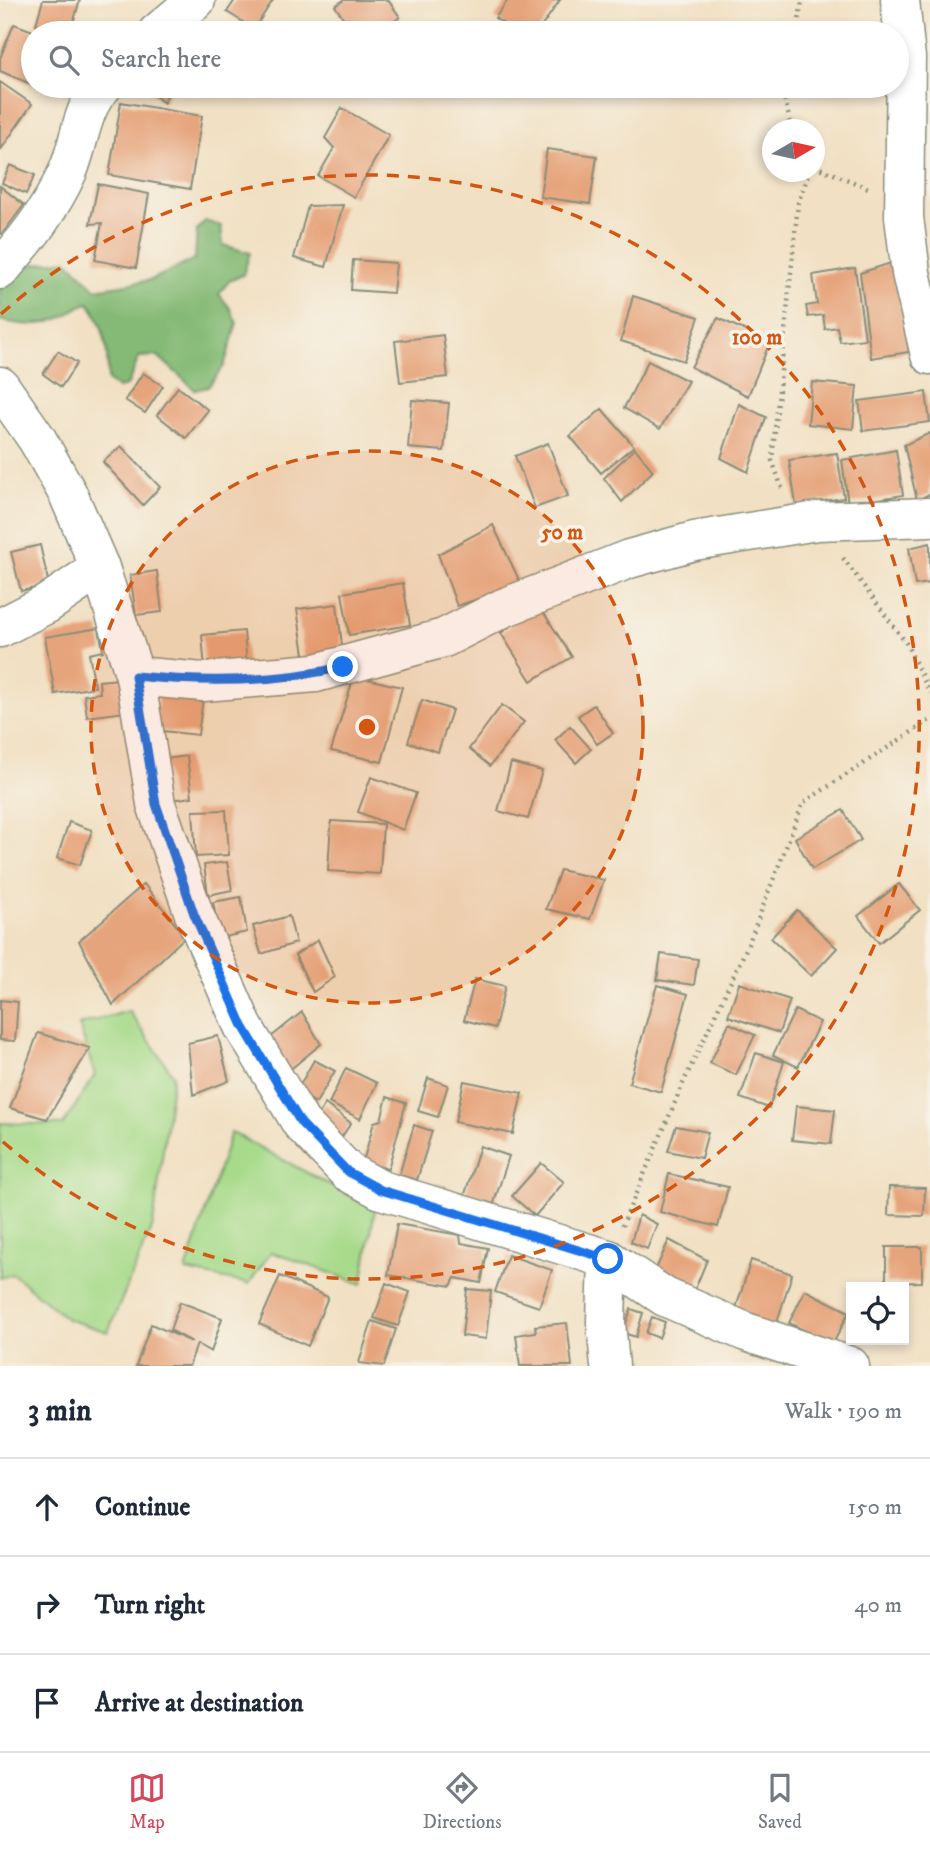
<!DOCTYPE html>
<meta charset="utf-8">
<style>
body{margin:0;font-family:"IM FELL DW Pica",serif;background:#f2f2f3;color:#1f2937}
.controls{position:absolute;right:21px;bottom:21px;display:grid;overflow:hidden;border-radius:0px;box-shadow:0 4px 10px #0003}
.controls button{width:63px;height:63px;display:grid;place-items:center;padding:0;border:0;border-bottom:2px solid #e0e1e3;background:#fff;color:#1f2937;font:35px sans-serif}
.compass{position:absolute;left:762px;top:119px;width:63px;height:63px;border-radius:50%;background:#fff;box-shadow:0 4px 10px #0003;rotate:81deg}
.stop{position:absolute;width:21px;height:21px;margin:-16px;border:5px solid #1a73e8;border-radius:50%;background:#fff}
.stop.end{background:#1a73e8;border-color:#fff;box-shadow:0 2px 7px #0008}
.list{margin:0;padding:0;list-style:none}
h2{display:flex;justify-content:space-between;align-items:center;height:91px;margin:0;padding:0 28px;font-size:30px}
h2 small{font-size:23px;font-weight:400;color:#747a83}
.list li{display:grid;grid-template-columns:46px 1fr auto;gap:21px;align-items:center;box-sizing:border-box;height:98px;padding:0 28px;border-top:2px solid #e0e1e3}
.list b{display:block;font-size:26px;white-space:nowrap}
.list em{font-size:23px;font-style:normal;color:#747a83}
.icon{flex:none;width:38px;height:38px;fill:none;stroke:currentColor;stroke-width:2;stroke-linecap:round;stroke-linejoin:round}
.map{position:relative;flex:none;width:930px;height:1366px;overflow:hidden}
.search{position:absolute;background:#fff;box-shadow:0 4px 10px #0003;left:21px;right:21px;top:21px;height:77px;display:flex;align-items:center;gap:18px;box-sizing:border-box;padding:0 24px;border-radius:38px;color:#747a83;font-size:26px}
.sheet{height:385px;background:#fff}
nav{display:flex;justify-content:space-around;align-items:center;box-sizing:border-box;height:98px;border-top:2px solid #e0e1e3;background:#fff;font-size:19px;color:#747a83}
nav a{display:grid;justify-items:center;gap:4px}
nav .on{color:#d1495b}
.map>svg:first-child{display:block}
.green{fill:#a7da8a;stroke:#638c5f;stroke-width:2}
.forest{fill:#85ba76;stroke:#527c55;stroke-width:2}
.building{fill:#e6a47c}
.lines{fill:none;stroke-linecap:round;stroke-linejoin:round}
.street-casing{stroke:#888e7c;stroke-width:41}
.path{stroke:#888e7c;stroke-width:4.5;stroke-dasharray:2 5;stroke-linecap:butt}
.street{stroke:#fff;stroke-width:38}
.route{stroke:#1a73e8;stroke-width:9}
.ring{fill:none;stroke:#d45610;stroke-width:3.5;stroke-dasharray:12 9}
.centre{fill:#d45610;stroke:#f7f3e8;stroke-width:3.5}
.ring-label{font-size:21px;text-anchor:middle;font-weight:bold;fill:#d45610;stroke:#f7f3e8;stroke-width:7;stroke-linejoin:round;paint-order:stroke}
</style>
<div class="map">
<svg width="930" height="1366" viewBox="0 0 930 1366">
<rect width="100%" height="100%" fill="#f7f3e8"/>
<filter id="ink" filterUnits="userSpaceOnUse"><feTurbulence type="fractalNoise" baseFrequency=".0143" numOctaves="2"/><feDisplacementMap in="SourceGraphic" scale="14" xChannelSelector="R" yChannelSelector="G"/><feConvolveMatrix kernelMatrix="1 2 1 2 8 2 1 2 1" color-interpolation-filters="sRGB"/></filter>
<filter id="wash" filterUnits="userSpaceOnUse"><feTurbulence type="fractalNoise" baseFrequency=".00686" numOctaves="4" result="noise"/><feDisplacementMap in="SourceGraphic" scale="28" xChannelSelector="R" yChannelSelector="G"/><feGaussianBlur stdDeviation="1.57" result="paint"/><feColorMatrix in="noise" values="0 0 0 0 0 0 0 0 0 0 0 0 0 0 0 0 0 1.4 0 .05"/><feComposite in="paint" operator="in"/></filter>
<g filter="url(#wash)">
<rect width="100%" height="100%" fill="#f1e0c3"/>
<g class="green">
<path d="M129,1011L173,1075L153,1225L108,1332L67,1319L13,1274L0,1278V1123L63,1125L95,1075L79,1025Z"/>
<path d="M231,1132L375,1209L362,1284L271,1252L249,1284L186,1271Z"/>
</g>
<path class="forest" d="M205,221L221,226L223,245L250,253L243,275L229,281L219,294L230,308L237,323L224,366L208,387L195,390L158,356L139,357L127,386L118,388L108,381C108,353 106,326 89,303C78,305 74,311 65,316C43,327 23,326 0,320V288L8,274L36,264L67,260L96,289L151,280L195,259L197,230Z"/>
<g id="blocks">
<g class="building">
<path d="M43,0H80L70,33L36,24Z"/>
<path d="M235,0H273L254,29L227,12Z"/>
<path d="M344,0H388L400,17L378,33H354L335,6Z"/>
<path d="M508,0H560L537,33H499L505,25L495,18Z"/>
<path d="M14,24L33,31V85L0,71V58Z"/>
<path d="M0,82L32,104L0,151Z"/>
<path d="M142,86H171L164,103Z"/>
<path d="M121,102L202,116L190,189L109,175Z"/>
<path d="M342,108L389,135L354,197L318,176L334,148L325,138Z"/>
<path d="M547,149L597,156L590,204L540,197Z"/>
<path d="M10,165L35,175L26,194L2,183Z"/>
<path d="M98,184L149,194L136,268L95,260L102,223L90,224Z"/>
<path d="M0,186L24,205L2,234L0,233Z"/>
<path d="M343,205L326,267L294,258L308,206Z"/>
<path d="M353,260L396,263L393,293L351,290Z"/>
<path d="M894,262L909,352L871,358L860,273Z"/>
<path d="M855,268L865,339L840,342L837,327L825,329L823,315L808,317L806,306L817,304L813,275Z"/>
<path d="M633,296L699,317L684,361L621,341Z"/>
<path d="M718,318L770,342L748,396L691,367Z"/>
<path d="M443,335L448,377L400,382L395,341Z"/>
<path d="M58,351L77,363L61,387L43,374Z"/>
<path d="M648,361L688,381L660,429L624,408Z"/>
<path d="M143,373L163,386L145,413L125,400Z"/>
<path d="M812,382L857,386L853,429L808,424Z"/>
<path d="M178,387L208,410L186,438L157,415Z"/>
<path d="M926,392L930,422L863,431L859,401Z"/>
<path d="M412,400L449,403L444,451L408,448Z"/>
<path d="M739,404L766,417L748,472L721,458Z"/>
<path d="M602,409L634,446L601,473L570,436Z"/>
<path d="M930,433V494L917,500L904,445Z"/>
<path d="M548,443L568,496L535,508L515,456Z"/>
<path d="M121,446L160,487L143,505L103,462Z"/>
<path d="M635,448L653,471L622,502L604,478Z"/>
<path d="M896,450L903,495L848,504L842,460Z"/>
<path d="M837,453L844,498L796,505L789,460Z"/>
<path d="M493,525L521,584L457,606L438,554Z"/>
<path d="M930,543V583L915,585L909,548Z"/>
<path d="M40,545L49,585L21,591L11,552Z"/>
<path d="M157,571L162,612L136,615L130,575Z"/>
<path d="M403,583L410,625L349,635L342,593Z"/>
<path d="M337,604L344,661L306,667L297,609Z"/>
<path d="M538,604L572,657L531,681L501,633Z"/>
<path d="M99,628L103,651L89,654L95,687L55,694L45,637Z"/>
<path d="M244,631L247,665L205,669L202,635Z"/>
<path d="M354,676L402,687L382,762L331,751Z"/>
<path d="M130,678L134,711L87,717L84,695L100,693L99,681Z"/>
<path d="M159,693L203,699L198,735L154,730Z"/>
<path d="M422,700L452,710L438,752L408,742Z"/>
<path d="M502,705L524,722L490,766L469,749Z"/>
<path d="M594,705L613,733L597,744L578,716Z"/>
<path d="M570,726L591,749L576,763L555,740Z"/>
<path d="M187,756L192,797L171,800L165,759Z"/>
<path d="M511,763L542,771L528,819L498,811Z"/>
<path d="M371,777L416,793L403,830L358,812Z"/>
<path d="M226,810L229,855L196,857L193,811Z"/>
<path d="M843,810L861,840L812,869L795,838Z"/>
<path d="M331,821L383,824L380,874L328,871Z"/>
<path d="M69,822L92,830L80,865L57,858Z"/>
<path d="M227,862L232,890L208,895L204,865Z"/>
<path d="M560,870L604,880L590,919L546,909Z"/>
<path d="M144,884L185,937L113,1005L79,941Z"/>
<path d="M899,884L920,910L879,943L858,916Z"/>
<path d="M241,897L247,932L220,938L213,902Z"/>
<path d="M797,910L837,948L811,976L771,938Z"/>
<path d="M289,916L296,943L261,954L253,926Z"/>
<path d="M318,940L335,977L313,992L295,955Z"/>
<path d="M661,954L698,959L694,985L657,980Z"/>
<path d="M475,979L505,986L495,1028L464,1020Z"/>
<path d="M739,983L790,1000L779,1033L728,1016Z"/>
<path d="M657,985L688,994L661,1092L629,1083Z"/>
<path d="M0,1000L18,1002L15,1041L0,1040Z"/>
<path d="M795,1010L820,1022L798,1067L773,1055Z"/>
<path d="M302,1012L321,1044L287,1072L265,1042Z"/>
<path d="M729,1023L755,1035L736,1075L710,1063Z"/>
<path d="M38,1033L90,1048L47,1119L10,1108Z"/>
<path d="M218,1036L229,1081L193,1095L188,1043Z"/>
<path d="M756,1053L784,1062L769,1108L740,1098Z"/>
<path d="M314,1060L335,1071L316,1103L296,1092Z"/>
<path d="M346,1068L377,1083L360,1119L329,1103Z"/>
<path d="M428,1078L448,1085L438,1117L418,1111Z"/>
<path d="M464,1081L522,1093L513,1134L455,1122Z"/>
<path d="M387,1097L406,1103L388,1169L363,1162L374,1122L381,1120Z"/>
<path d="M325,1104L351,1123L339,1141L313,1123Z"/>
<path d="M796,1106L835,1110L831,1144L792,1140Z"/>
<path d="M414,1125L432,1131L417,1180L399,1175Z"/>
<path d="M676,1126L708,1132L701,1158L668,1151Z"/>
<path d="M480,1146L509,1156L493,1206L464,1197Z"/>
<path d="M541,1163L564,1182L535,1216L512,1196Z"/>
<path d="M669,1174L728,1187L718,1227L660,1212Z"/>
<path d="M889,1187L925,1188L924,1216L888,1215Z"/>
<path d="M639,1215L657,1224L647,1249L631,1242Z"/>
<path d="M397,1224L460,1235L461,1243L488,1248L481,1283L455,1278L451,1286L388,1275Z"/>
<path d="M669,1240L707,1260L693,1294L652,1278Z"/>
<path d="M886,1247H922V1282L886,1283Z"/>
<path d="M508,1255L552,1270L539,1307L495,1292Z"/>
<path d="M751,1260L792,1274L774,1332L733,1318Z"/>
<path d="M280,1276L328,1297L308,1346L259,1324Z"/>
<path d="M386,1283L410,1292L398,1326L374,1318Z"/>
<path d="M467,1289L491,1291L486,1339L462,1336Z"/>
<path d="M805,1290L849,1312L833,1344L789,1323Z"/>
<path d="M180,1302L222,1318L211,1352L197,1344L189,1366H136L151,1324L192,1342L170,1330Z"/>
<path d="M631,1309L643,1313L636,1337L623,1333Z"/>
<path d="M652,1317L665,1322L659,1338L646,1333Z"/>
<path d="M372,1321L396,1329L384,1366L359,1363Z"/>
<path d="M567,1323L572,1366H520L516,1335L536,1332L535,1326Z"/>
</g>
</g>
</g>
<g filter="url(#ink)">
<use href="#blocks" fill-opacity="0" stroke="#888e7c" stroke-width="2"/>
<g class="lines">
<g class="street-casing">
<g id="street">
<path d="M900,0L906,58L904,217L911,273L930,355"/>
<path d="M157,33L196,0"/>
<path d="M0,270C27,239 51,209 68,171C80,143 81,107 103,86"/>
<path d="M0,386L37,439L68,494L100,568L135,676L156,804L194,914L243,1026L301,1123L348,1172L381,1190L608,1259L665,1297L746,1332L850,1366"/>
<path d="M0,628L47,604L100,568"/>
<path d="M135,676L203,682L316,673L444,638L503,608L629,559L694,541L817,521L930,517"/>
<path d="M608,1259L606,1322L610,1366"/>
</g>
</g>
<g class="path">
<path d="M797,33L802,0"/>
<path d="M787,86L784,97L792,130"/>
<path d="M814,166L868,188"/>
<path d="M782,488L772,460L798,203L809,172"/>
<path d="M843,558L906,643L930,693"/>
<path d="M622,1226L685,1079L748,945L803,803L930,720"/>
</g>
<use href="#street" class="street"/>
</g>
</g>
<g class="lines" filter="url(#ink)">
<path class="route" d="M343,667C274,683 205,683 135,676L156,804L194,914L243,1026L301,1123L348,1172L381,1190L608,1259"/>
</g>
<circle cx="367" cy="727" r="276" fill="#d45610" fill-opacity=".12"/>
<g class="ring">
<circle cx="367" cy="727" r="276"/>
<path d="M1 314A552 552 0 1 1 1 1140"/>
</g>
<circle cx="367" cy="727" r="10" class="centre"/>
<g class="ring-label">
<text x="757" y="344">100 m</text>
<text x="562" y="539">50 m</text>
</g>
</svg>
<div class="controls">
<button><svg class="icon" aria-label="locate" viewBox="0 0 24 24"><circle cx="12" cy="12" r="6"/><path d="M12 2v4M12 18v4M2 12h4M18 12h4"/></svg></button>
</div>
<svg class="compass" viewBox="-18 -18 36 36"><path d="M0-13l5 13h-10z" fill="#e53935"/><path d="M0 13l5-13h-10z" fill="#747a83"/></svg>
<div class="stop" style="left:608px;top:1259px"></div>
<div class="stop end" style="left:343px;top:667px"></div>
<div class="search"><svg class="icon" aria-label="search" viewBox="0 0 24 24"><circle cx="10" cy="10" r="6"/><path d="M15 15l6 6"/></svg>Search here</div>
</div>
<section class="sheet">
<h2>3 min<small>Walk · 190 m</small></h2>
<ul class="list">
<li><svg class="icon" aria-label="ahead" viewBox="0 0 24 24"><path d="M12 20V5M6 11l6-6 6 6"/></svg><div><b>Continue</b></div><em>150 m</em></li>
<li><svg class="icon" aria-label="right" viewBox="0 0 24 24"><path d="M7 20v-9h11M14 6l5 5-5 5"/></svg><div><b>Turn right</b></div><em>40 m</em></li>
<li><svg class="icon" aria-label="arrive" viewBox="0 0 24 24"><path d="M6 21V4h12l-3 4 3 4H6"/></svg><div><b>Arrive at destination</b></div></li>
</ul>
</section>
<nav>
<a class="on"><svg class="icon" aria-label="map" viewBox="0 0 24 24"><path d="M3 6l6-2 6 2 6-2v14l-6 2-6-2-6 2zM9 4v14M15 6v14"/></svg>Map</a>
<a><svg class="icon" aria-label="directions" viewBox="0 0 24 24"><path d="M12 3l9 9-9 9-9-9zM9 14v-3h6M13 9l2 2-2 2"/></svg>Directions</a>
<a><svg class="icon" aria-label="saved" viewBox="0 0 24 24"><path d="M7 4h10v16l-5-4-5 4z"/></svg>Saved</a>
</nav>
